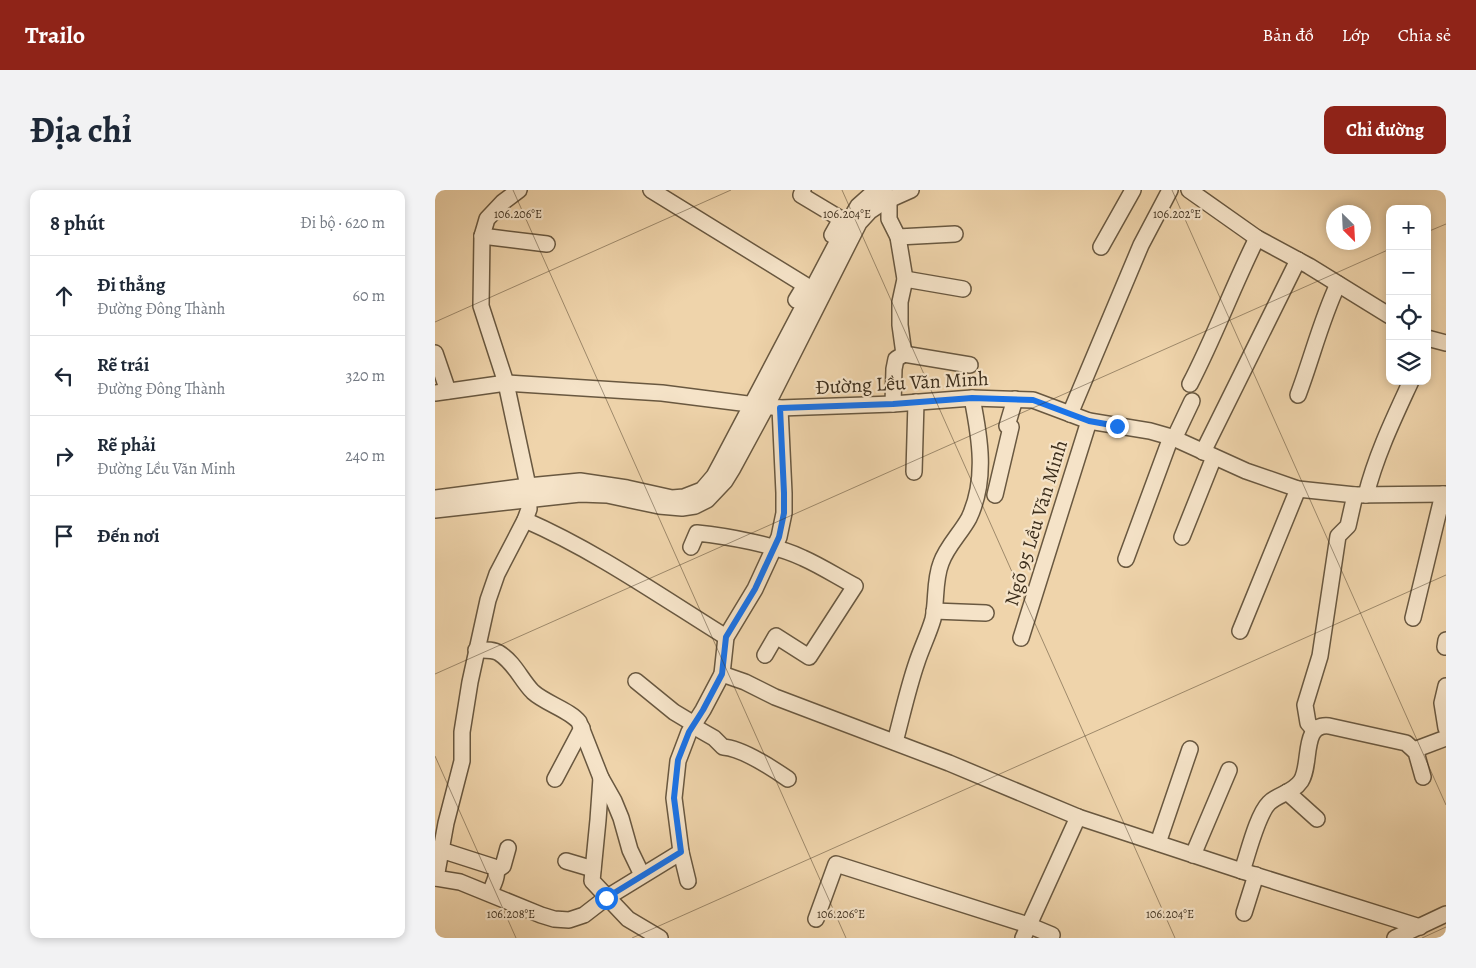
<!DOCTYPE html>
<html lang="vi">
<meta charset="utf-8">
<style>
body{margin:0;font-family:Alegreya,serif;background:#f2f2f3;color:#1f2937}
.controls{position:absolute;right:15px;top:15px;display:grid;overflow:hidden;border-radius:10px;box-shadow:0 2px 8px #0003}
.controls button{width:45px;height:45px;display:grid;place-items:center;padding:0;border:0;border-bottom:1px solid #e0e1e3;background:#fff;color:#1f2937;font:25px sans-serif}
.compass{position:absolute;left:891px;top:15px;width:45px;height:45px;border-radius:50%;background:#fff;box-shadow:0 2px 8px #0003;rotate:156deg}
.stop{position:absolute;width:15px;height:15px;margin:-11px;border:4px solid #1a73e8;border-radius:50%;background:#fff}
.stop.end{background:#1a73e8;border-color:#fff;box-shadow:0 1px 5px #0008}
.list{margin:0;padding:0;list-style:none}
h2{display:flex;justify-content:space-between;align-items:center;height:65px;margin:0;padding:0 20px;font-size:21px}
h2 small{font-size:16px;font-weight:400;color:#747a83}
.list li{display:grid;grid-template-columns:32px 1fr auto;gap:15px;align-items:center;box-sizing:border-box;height:80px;padding:0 20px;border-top:1px solid #e0e1e3}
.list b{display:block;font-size:19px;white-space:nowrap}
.list p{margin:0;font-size:16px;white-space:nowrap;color:#747a83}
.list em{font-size:16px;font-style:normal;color:#747a83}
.icon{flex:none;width:28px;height:28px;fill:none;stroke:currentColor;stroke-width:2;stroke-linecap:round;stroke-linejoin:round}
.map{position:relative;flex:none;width:1011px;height:748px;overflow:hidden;border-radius:10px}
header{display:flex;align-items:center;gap:30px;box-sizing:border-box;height:70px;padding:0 25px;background:#8f2418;color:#fff}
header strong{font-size:24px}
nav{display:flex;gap:28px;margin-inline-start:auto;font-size:18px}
.intro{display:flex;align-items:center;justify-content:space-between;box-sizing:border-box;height:120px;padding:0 30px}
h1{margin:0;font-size:35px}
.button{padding:12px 22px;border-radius:10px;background:#8f2418;color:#fff;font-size:18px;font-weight:700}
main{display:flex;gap:30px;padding:0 30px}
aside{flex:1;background:#fff;border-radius:10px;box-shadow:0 2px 8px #0003}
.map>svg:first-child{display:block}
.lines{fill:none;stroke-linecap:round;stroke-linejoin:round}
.minor-casing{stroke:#695840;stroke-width:18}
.minor{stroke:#f5e3c8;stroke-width:15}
.route{stroke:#1a73e8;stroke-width:6}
.ticks{fill:none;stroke:#3c2e1c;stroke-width:1;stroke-opacity:0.45}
.labels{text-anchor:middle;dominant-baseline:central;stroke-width:4.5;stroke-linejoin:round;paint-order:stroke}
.street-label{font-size:20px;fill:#3c2e1c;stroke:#f5e3c8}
.ticks-label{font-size:12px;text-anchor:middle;fill:#3c2e1c;stroke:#f5e3c8;stroke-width:4.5;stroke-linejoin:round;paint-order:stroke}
</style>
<header>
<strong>Trailo</strong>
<nav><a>Bản đồ</a><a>Lớp</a><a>Chia sẻ</a></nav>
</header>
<div class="intro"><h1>Địa chỉ</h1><a class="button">Chỉ đường</a></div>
<main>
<aside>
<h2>8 phút<small>Đi bộ · 620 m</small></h2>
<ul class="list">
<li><svg class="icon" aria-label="ahead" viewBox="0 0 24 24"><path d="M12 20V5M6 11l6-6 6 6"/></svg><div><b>Đi thẳng</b><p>Đường Đông Thành</p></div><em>60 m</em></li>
<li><svg class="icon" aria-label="left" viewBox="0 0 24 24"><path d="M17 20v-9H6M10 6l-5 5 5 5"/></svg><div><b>Rẽ trái</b><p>Đường Đông Thành</p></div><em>320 m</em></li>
<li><svg class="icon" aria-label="right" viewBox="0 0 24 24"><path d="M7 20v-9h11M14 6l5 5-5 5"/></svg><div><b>Rẽ phải</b><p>Đường Lều Văn Minh</p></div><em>240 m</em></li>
<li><svg class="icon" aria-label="arrive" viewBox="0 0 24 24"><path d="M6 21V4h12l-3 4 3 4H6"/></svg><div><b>Đến nơi</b></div></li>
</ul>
</aside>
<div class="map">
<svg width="1011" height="748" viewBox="0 0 1011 748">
<rect width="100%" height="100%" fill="#efd4ab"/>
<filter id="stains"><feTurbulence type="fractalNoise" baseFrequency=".004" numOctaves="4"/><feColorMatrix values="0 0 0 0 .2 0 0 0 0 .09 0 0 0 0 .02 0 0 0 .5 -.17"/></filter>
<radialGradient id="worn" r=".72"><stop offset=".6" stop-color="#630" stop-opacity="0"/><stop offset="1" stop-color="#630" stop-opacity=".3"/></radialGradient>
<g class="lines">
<g class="minor-casing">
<g id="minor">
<path d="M216,0L370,95L361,110"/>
<path d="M368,0L366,5L406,29L397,45"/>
<path d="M754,0L822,48L874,76L955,126"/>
<path d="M449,3L454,8V29L463,47L470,89L465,112V135L469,164L461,169L459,179L458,214"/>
<path d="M47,46L112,54"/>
<path d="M463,47L520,44"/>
<path d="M666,57L698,0"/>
<path d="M470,89L528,99"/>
<path d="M992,148L1011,153"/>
<path d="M0,163L13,201"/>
<path d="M469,164L535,175"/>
<path d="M755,194C780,146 798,96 822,48"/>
<path d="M0,203L71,193L227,203L345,218L458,214L537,208L598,210L654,231L715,241L736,247L811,281L863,299L920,305L1011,304"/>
<path d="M863,205C877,168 886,130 903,94"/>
<path d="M635,224L706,55L735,0"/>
<path d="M739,249L757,211"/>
<path d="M768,262L863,70"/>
<path d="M479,282L481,212"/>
<path d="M560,305L576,237L572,236L580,209"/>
<path d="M931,305C941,265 959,228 976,191"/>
<path d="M0,308L93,296L145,291L192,298L237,308L249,307L267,300L279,286L286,273L407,43L423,16L441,0"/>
<path d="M0,320L145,304L172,305L224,316L247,318L260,316L272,310L290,291L298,278L331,217L424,33L435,21L447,13L476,0"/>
<path d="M90,330C161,361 225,406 291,447"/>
<path d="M747,347L779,267"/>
<path d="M256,357L262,343C292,346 341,355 368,368C386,376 403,387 420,396L374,467L341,446L330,465"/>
<path d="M691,369L736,247"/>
<path d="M499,421L551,423"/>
<path d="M978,428L1008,304"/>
<path d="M805,441L863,299"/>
<path d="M586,448L654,231"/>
<path d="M1011,450L1010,457H1011"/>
<path d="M41,460C49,460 58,459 64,463C80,473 86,490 98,502C110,513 136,521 144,532L166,588L179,611L186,628L195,660L207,685"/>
<path d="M287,484L310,492L340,507L514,573L643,627L807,681L985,737"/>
<path d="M201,491L239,522L259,534"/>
<path d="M1011,496L1007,513L1011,538"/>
<path d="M258,536L279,548L288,557C307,558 337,578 353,589"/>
<path d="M879,540L873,533L870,515L885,466L903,346L913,336L920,305"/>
<path d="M460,552C467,526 473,498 482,472C487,457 494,443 498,429C502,410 499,391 506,373C512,356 526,343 534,328C552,290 545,248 537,208"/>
<path d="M979,560L1011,548"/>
<path d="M166,588L163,630L157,691L193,729L225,748"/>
<path d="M120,589L147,538"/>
<path d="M852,602L882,629"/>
<path d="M723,653L755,559"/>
<path d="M6,660L59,677C65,684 58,694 55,703"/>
<path d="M246,662L253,691"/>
<path d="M758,665L794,580"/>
<path d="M131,671L158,679"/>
<path d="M62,680L68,676L73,658"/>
<path d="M807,681C813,664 822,625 834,613C843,604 858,603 866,591C877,574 866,533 894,536L971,553L981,562L988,587"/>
<path d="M0,688L25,692L106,725L119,729L134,730L149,725L171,708L246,662L239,608L243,571L254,542L268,520L287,484L291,447L320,399L344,347L349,323V303L345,218"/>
<path d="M1,688L11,633L27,571V542L35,492L53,410L62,384L90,330L94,319L93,296L71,193L46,116L47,46L52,29L68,12L84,0"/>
<path d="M809,723L821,685"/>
<path d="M381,729L401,674L593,735L617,745"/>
<path d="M588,748L643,627"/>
<path d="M960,748L1011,724"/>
</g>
</g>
<use href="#minor" class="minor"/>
</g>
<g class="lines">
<path class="route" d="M171,708L246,662L239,608L243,570L254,542L268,520L287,484L291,447L320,399L344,347L349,323V303L345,218L458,214L537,208L598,210L654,231L682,236"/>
</g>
<path class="ticks" d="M78,0L411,748M407,0L740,748M737,0L1011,615M992,42L1011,34M0,132L296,0M0,484L955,59M0,566L81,748M197,748L1011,385M987,748L1011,737"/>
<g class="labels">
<g class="street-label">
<text transform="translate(467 193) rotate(-3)">Đường Lều Văn Minh</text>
<text transform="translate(601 333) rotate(-73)">Ngõ 95 Lều Văn Minh</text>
</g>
</g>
<g class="ticks-label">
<text x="83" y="28">106.206°E</text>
<text x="412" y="28">106.204°E</text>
<text x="742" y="28">106.202°E</text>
<text x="76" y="728">106.208°E</text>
<text x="406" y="728">106.206°E</text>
<text x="735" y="728">106.204°E</text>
</g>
<rect width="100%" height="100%" filter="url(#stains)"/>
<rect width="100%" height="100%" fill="url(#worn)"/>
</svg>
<div class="controls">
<button>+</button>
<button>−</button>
<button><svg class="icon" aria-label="locate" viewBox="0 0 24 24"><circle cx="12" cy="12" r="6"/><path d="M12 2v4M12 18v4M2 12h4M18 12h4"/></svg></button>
<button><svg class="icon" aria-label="layers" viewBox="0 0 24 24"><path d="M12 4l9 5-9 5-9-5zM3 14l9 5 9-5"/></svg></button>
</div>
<svg class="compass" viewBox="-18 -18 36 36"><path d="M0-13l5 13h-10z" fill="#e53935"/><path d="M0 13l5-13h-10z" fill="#747a83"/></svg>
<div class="stop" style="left:171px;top:708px"></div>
<div class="stop end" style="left:682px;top:236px"></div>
</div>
</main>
